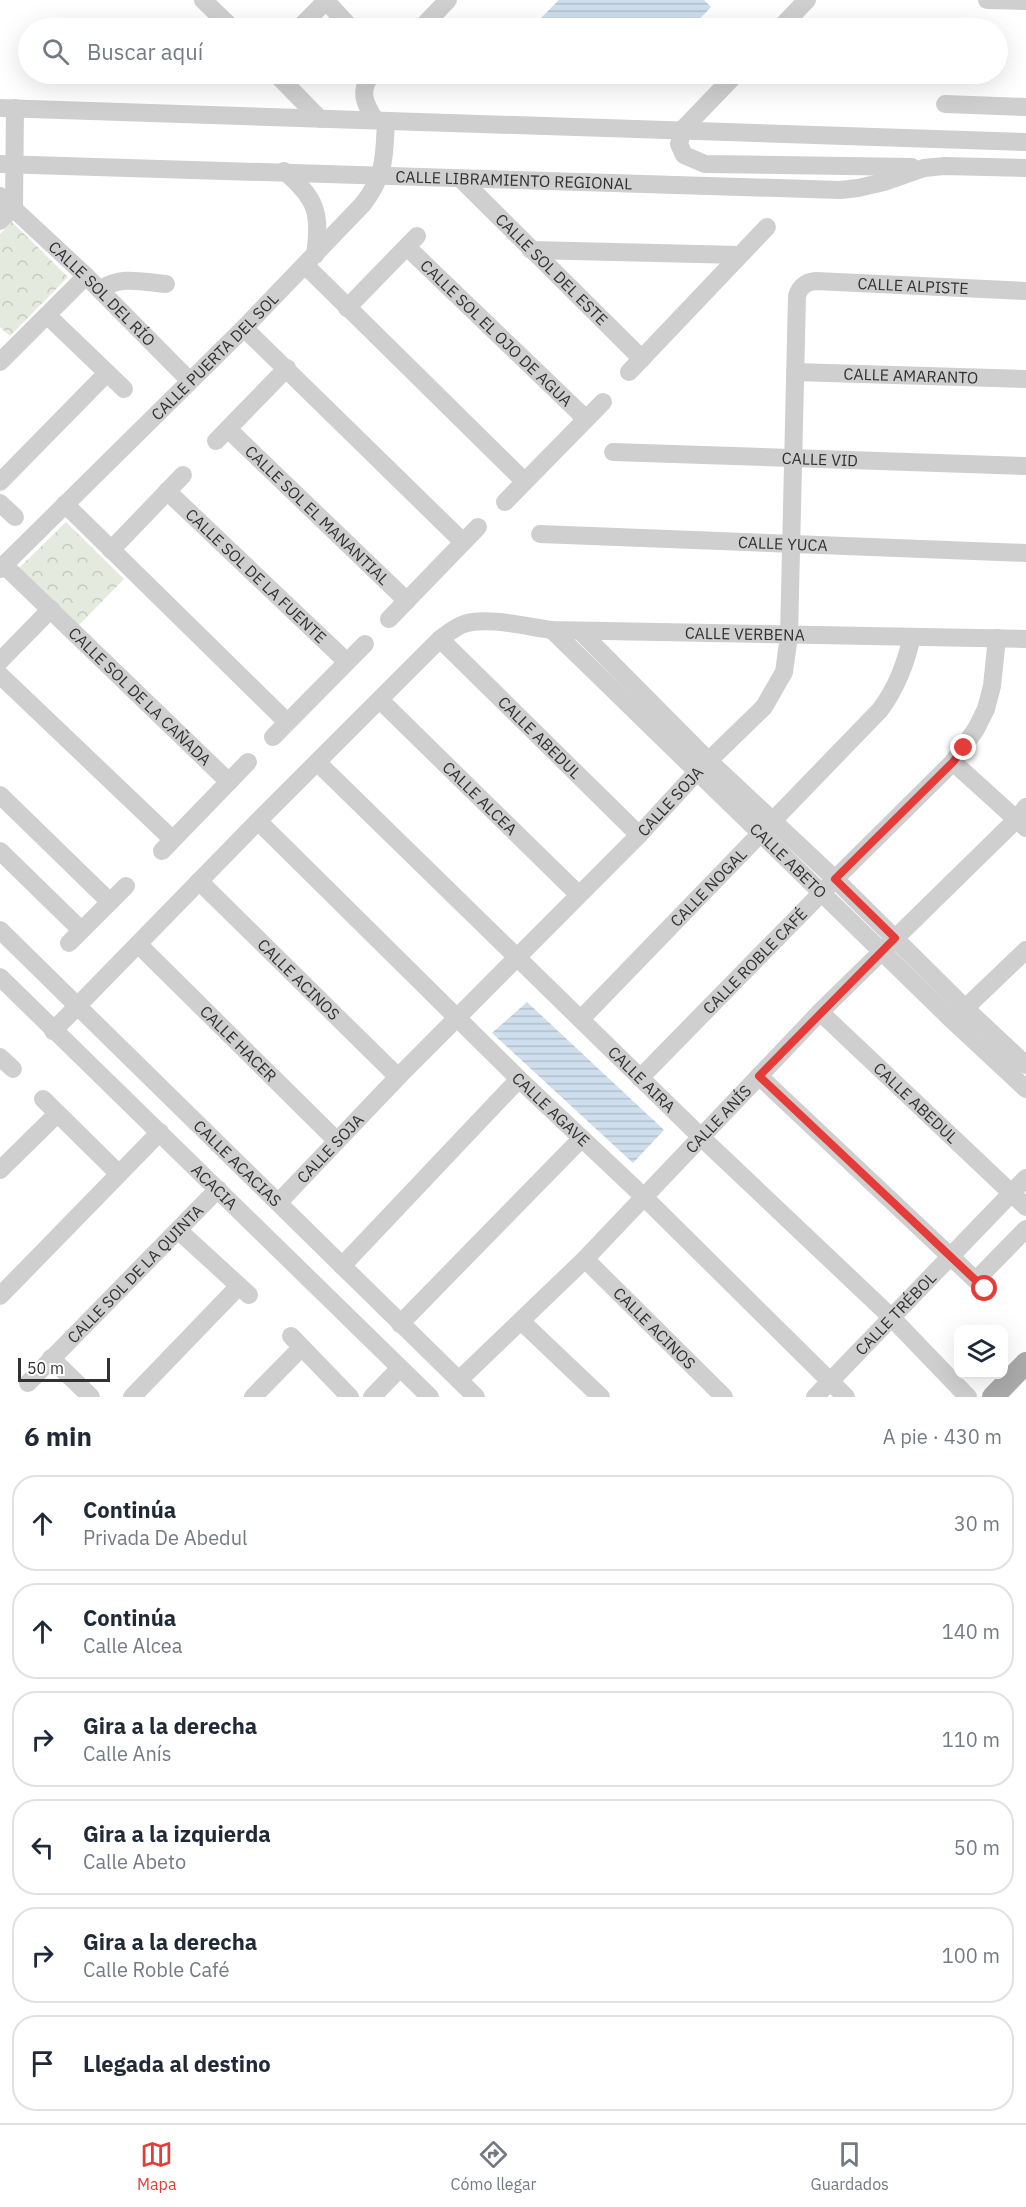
<!DOCTYPE html>
<html lang="es">
<meta charset="utf-8">
<style>
body{margin:0;font-family:"IBM Plex Sans",sans-serif;background:#f6f6f7;color:#1f2937}
.controls{position:absolute;right:18px;bottom:18px;display:grid;overflow:hidden;border-radius:12px;box-shadow:0 6px 24px #0002}
.controls button{width:54px;height:54px;display:grid;place-items:center;padding:0;border:0;border-bottom:2px solid #e0e1e3;background:#fff;color:#1f2937;font:30px sans-serif}
.scale{position:absolute;left:18px;bottom:15px;width:92px;box-sizing:border-box;padding-left:6px;border:3px solid #323232;border-top:0;font-size:16px;line-height:21px;white-space:nowrap;color:#323232;-webkit-text-stroke:4px #fff;paint-order:stroke}
.stop{position:absolute;width:18px;height:18px;margin:-14px;border:4px solid #e43d39;border-radius:50%;background:#fff}
.stop.end{background:#e43d39;border-color:#fff;box-shadow:0 2px 6px #0008}
.list{margin:0;padding:0;list-style:none}
h2{display:flex;justify-content:space-between;align-items:center;height:78px;margin:0;padding:0 24px;font-size:26px}
h2 small{font-size:20px;font-weight:400;color:#747a83}
.list li{display:grid;grid-template-columns:39px 1fr auto;gap:18px;align-items:center;box-sizing:border-box;height:96px;margin:0 12px 12px;padding:0 12px;border:2px solid #e0e1e3;border-radius:24px}
.list b{display:block;font-size:22px;white-space:nowrap}
.list p{margin:0;font-size:20px;white-space:nowrap;color:#747a83}
.list em{font-size:20px;font-style:normal;color:#747a83}
.icon{flex:none;width:33px;height:33px;fill:none;stroke:currentColor;stroke-width:2;stroke-linecap:round;stroke-linejoin:round}
.map{position:relative;flex:none;width:1026px;height:1397px;overflow:hidden}
.search{position:absolute;background:#fff;box-shadow:0 6px 24px #0002;left:18px;right:18px;top:18px;height:66px;display:flex;align-items:center;gap:15px;box-sizing:border-box;padding:0 21px;border-radius:33px;color:#747a83;font-size:22px}
.sheet{height:726px;background:#fff}
nav{display:flex;justify-content:space-around;align-items:center;box-sizing:border-box;height:84px;border-top:2px solid #e0e1e3;background:#fff;font-size:16px;color:#747a83}
nav a{display:grid;justify-items:center;gap:3px}
nav .on{color:#e43d39}
.map>svg:first-child{display:block}
.forest{fill:url(#forest-crowns)}
.water{fill:url(#water-rules)}
.lines{fill:none;stroke-linecap:round;stroke-linejoin:round}
.minor{stroke:#cfcfcf;stroke-width:18}
.major{stroke:#aaa;stroke-width:22}
.route{stroke:#e43d39;stroke-width:8}
.labels{text-anchor:middle;dominant-baseline:central;stroke-width:6;stroke-linejoin:round;paint-order:stroke}
.street-label{font-size:16px;fill:#323232;stroke:#fff}
</style>
<div class="map">
<svg width="1026" height="1397" viewBox="0 0 1026 1397">
<defs>
<pattern id="forest-crowns" width="20" height="18" patternUnits="userSpaceOnUse" patternTransform="scale(1.5)"><rect width="20" height="18" fill="#e4ebde"/><path d="M2 6a3 3 0 1 1 6 0M12 15a3 3 0 1 1 6 0" fill="none" stroke="#c4cabf"/></pattern>
<pattern id="water-rules" width="6" height="5" patternUnits="userSpaceOnUse" patternTransform="scale(1.5)"><rect width="6" height="5" fill="#cedeed"/><path d="M0 2.5h6" fill="none" stroke="#b1bfcc"/></pattern>
</defs>
<rect width="100%" height="100%" fill="#fff"/>
<g class="forest">
<path d="M12,222L68,277L10,336L0,327V234Z"/>
<path d="M66,522L124,579L78,626L19,568Z"/>
</g>
<g class="water">
<path d="M559,0H704L711,7L691,28H531Z"/>
<path d="M527,1002L664,1130L633,1163L492,1033Z"/>
</g>
<g class="lines">
<g class="minor">
<path d="M203,0L232,28"/>
<path d="M987,0L1026,1"/>
<path d="M326,1L351,28"/>
<path d="M299,28L327,0"/>
<path d="M421,28L448,0"/>
<path d="M780,28L807,0"/>
<path d="M276,74L320,119"/>
<path d="M372,74C358,91 365,104 375,120"/>
<path d="M736,74L683,129L679,144L684,155L705,164L912,167"/>
<path d="M945,104L1026,107"/>
<path d="M0,108L1026,142"/>
<path id="s1" d="M0,164L840,190L858,188L884,182L924,168L944,166L1026,168"/>
<path d="M284,171C317,199 321,213 315,255"/>
<path id="s2" d="M461,179L642,359"/>
<path id="s3" d="M0,196L86,276L190,381"/>
<path d="M14,207L15,108"/>
<path d="M0,221L14,207"/>
<path id="s4" d="M407,247L586,419"/>
<path d="M531,250L740,255"/>
<path d="M305,265L524,481"/>
<path d="M100,290C120,275 142,282 166,284"/>
<path d="M347,308L417,236"/>
<path d="M47,315L124,389"/>
<path d="M244,328L463,542"/>
<path d="M0,362L86,276"/>
<path d="M629,372L767,227"/>
<path id="s5" d="M795,372L1026,379"/>
<path id="s6" d="M228,429L407,601"/>
<path d="M216,441L287,368"/>
<path id="s7" d="M613,452L1026,466"/>
<path d="M0,482L107,373"/>
<path id="s8" d="M167,491L346,661"/>
<path d="M505,502L603,402"/>
<path d="M0,503L15,517"/>
<path d="M65,504L287,722"/>
<path id="s9" d="M540,534L1026,553"/>
<path d="M111,550L183,475"/>
<path id="s10" d="M4,565L229,782"/>
<path id="s11" d="M0,569L244,328L363,204C386,174 384,157 386,121"/>
<path d="M389,619L478,527"/>
<path id="s12" d="M552,630L952,1020L1026,1089"/>
<path d="M580,631L709,761L835,879L965,1008L1026,1065"/>
<path id="s13" d="M440,639L639,835"/>
<path d="M0,661L51,609"/>
<path d="M0,675L172,839"/>
<path id="s14" d="M380,700L579,895"/>
<path d="M273,737L365,644"/>
<path id="s15" d="M317,762L702,1138L891,1317L968,1397"/>
<path d="M953,762L1026,828"/>
<path d="M0,795L110,902"/>
<path id="s16" d="M258,821L519,1079L644,1197L846,1397"/>
<path d="M0,851L81,930"/>
<path d="M162,851L248,762"/>
<path id="s17" d="M199,881L398,1077"/>
<path id="s18" d="M0,930L476,1397"/>
<path d="M69,943L126,886"/>
<path id="s19" d="M139,945L337,1141"/>
<path id="s20" d="M0,977L430,1397"/>
<path id="s21" d="M820,1012L1026,1207"/>
<path d="M958,1015L1026,950"/>
<path id="s22" d="M581,1019L880,710C897,687 905,665 912,637"/>
<path id="s23" d="M53,1031L258,821L440,639C447,634 455,627 464,624C487,616 528,627 552,630L1026,639"/>
<path d="M0,1057L13,1069"/>
<path d="M759,1076L985,1289"/>
<path id="s24" d="M640,1078L835,879L953,762L976,729L986,709L992,686L997,638"/>
<path d="M43,1099L119,1174"/>
<path d="M0,1170L57,1114"/>
<path id="s25" d="M279,1202L398,1077L639,835L697,772L764,707L784,672L789,636L797,296C800,286 806,282 816,281L1026,291"/>
<path d="M178,1230L249,1295"/>
<path id="s26" d="M585,1259L724,1397"/>
<path d="M342,1266L519,1079"/>
<path d="M976,1280L1026,1229"/>
<path d="M0,1296L160,1132"/>
<path d="M521,1321L601,1397"/>
<path d="M400,1324L581,1139"/>
<path d="M291,1336L350,1397"/>
<path d="M51,1358L91,1397"/>
<path id="s27" d="M459,1380L585,1259L820,1012L1017,819L1026,807"/>
<path id="s28" d="M28,1383L218,1189"/>
<path d="M132,1397L239,1286"/>
<path d="M253,1397L301,1348"/>
<path d="M372,1397L399,1369"/>
<path id="s29" d="M815,1397L1026,1178"/>
</g>
<path class="major" d="M993,1397L1026,1363"/>
</g>
<g class="lines">
<path class="route" d="M964,748L953,762L835,879L895,938L759,1076L985,1289"/>
</g>
<g class="labels">
<g class="street-label">
<text stroke="none"><textPath href="#s1" startOffset="514">CALLE LIBRAMIENTO REGIONAL</textPath></text>
<text stroke="none"><textPath href="#s2" startOffset="128">CALLE SOL DEL ESTE</textPath></text>
<text stroke="none"><textPath href="#s25" startOffset="1233">CALLE ALPISTE</textPath></text>
<text stroke="none"><textPath href="#s3" startOffset="141">CALLE SOL DEL RÍO</textPath></text>
<text stroke="none"><textPath href="#s4" startOffset="124">CALLE SOL EL OJO DE AGUA</textPath></text>
<text stroke="none"><textPath href="#s11" startOffset="302">CALLE PUERTA DEL SOL</textPath></text>
<text stroke="none"><textPath href="#s5" startOffset="116">CALLE AMARANTO</textPath></text>
<text stroke="none"><textPath href="#s7" startOffset="207">CALLE VID</textPath></text>
<text stroke="none"><textPath href="#s6" startOffset="124">CALLE SOL EL MANANTIAL</textPath></text>
<text stroke="none"><textPath href="#s9" startOffset="243">CALLE YUCA</textPath></text>
<text stroke="none"><textPath href="#s8" startOffset="123">CALLE SOL DE LA FUENTE</textPath></text>
<text stroke="none"><textPath href="#s23" startOffset="861">CALLE VERBENA</textPath></text>
<text stroke="none"><textPath href="#s10" startOffset="189">CALLE SOL DE LA CAÑADA</textPath></text>
<text stroke="none"><textPath href="#s13" startOffset="140">CALLE ABEDUL</textPath></text>
<text stroke="none"><textPath href="#s14" startOffset="140">CALLE ALCEA</textPath></text>
<text stroke="none"><textPath href="#s25" startOffset="560">CALLE SOJA</textPath></text>
<text stroke="none"><textPath href="#s12" startOffset="330">CALLE ABETO</textPath></text>
<text stroke="none"><textPath href="#s22" startOffset="183">CALLE NOGAL</textPath></text>
<text stroke="none"><textPath href="#s24" startOffset="164">CALLE ROBLE CAFÉ</textPath></text>
<text stroke="none"><textPath href="#s17" startOffset="140">CALLE ACINOS</textPath></text>
<text stroke="none"><textPath href="#s19" startOffset="140">CALLE HACER</textPath></text>
<text stroke="none"><textPath href="#s15" startOffset="454">CALLE AIRA</textPath></text>
<text stroke="none"><textPath href="#s21" startOffset="132">CALLE ABEDUL</textPath></text>
<text stroke="none"><textPath href="#s16" startOffset="411">CALLE AGAVE</textPath></text>
<text stroke="none"><textPath href="#s27" startOffset="368">CALLE ANÍS</textPath></text>
<text stroke="none"><textPath href="#s25" startOffset="74">CALLE SOJA</textPath></text>
<text stroke="none"><textPath href="#s18" startOffset="333">CALLE ACACIAS</textPath></text>
<text stroke="none"><textPath href="#s20" startOffset="300">ACACIA</textPath></text>
<text stroke="none"><textPath href="#s28" startOffset="153">CALLE SOL DE LA QUINTA</textPath></text>
<text stroke="none"><textPath href="#s29" startOffset="116">CALLE TRÉBOL</textPath></text>
<text stroke="none"><textPath href="#s26" startOffset="98">CALLE ACINOS</textPath></text>
</g>
</g>
</svg>
<div class="controls">
<button><svg class="icon" aria-label="layers" viewBox="0 0 24 24"><path d="M12 4l9 5-9 5-9-5zM3 14l9 5 9-5"/></svg></button>
</div>
<div class="scale">50 m</div>
<div class="stop" style="left:985px;top:1289px"></div>
<div class="stop end" style="left:964px;top:748px"></div>
<div class="search"><svg class="icon" aria-label="search" viewBox="0 0 24 24"><circle cx="10" cy="10" r="6"/><path d="M15 15l6 6"/></svg>Buscar aquí</div>
</div>
<section class="sheet">
<h2>6 min<small>A pie · 430 m</small></h2>
<ul class="list">
<li><svg class="icon" aria-label="ahead" viewBox="0 0 24 24"><path d="M12 20V5M6 11l6-6 6 6"/></svg><div><b>Continúa</b><p>Privada De Abedul</p></div><em>30 m</em></li>
<li><svg class="icon" aria-label="ahead" viewBox="0 0 24 24"><path d="M12 20V5M6 11l6-6 6 6"/></svg><div><b>Continúa</b><p>Calle Alcea</p></div><em>140 m</em></li>
<li><svg class="icon" aria-label="right" viewBox="0 0 24 24"><path d="M7 20v-9h11M14 6l5 5-5 5"/></svg><div><b>Gira a la derecha</b><p>Calle Anís</p></div><em>110 m</em></li>
<li><svg class="icon" aria-label="left" viewBox="0 0 24 24"><path d="M17 20v-9H6M10 6l-5 5 5 5"/></svg><div><b>Gira a la izquierda</b><p>Calle Abeto</p></div><em>50 m</em></li>
<li><svg class="icon" aria-label="right" viewBox="0 0 24 24"><path d="M7 20v-9h11M14 6l5 5-5 5"/></svg><div><b>Gira a la derecha</b><p>Calle Roble Café</p></div><em>100 m</em></li>
<li><svg class="icon" aria-label="arrive" viewBox="0 0 24 24"><path d="M6 21V4h12l-3 4 3 4H6"/></svg><div><b>Llegada al destino</b></div></li>
</ul>
</section>
<nav>
<a class="on"><svg class="icon" aria-label="map" viewBox="0 0 24 24"><path d="M3 6l6-2 6 2 6-2v14l-6 2-6-2-6 2zM9 4v14M15 6v14"/></svg>Mapa</a>
<a><svg class="icon" aria-label="directions" viewBox="0 0 24 24"><path d="M12 3l9 9-9 9-9-9zM9 14v-3h6M13 9l2 2-2 2"/></svg>Cómo llegar</a>
<a><svg class="icon" aria-label="saved" viewBox="0 0 24 24"><path d="M7 4h10v16l-5-4-5 4z"/></svg>Guardados</a>
</nav>
